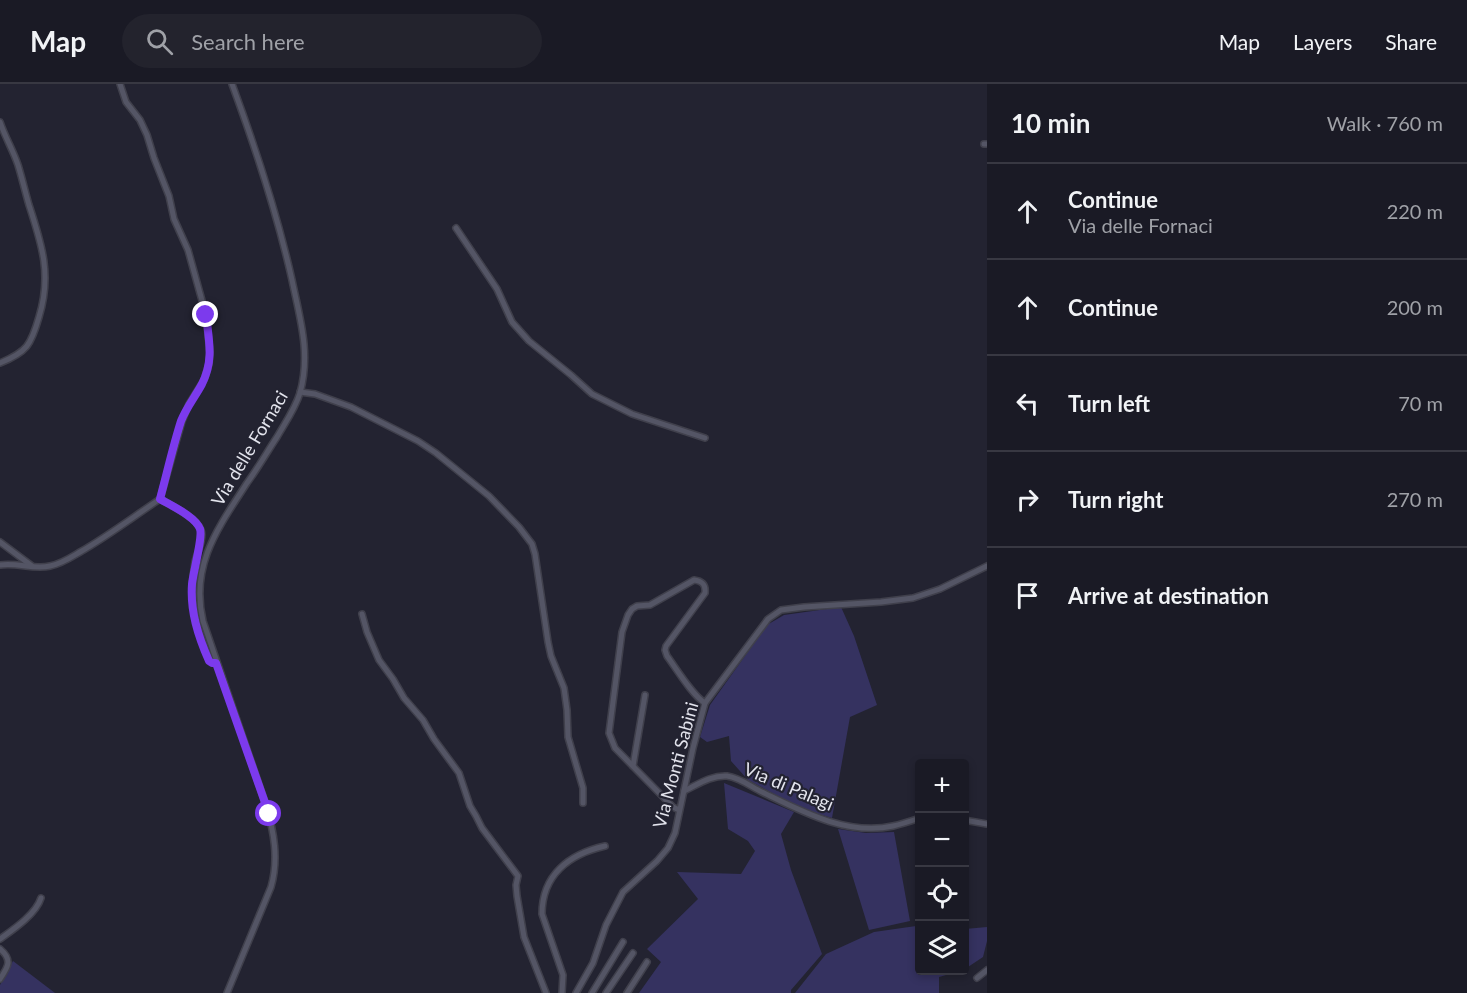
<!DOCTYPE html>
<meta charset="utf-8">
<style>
body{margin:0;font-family:Lato,sans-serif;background:#23232d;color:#f1f3f6}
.controls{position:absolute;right:18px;bottom:18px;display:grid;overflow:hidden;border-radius:6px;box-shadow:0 3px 9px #0003}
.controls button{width:54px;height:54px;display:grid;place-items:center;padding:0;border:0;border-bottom:2px solid #383842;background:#1a1a25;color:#f1f3f6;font:30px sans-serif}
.stop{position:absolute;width:18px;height:18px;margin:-14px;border:4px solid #7c3aed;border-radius:50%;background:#fff}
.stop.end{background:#7c3aed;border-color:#fff;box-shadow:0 2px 6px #0008}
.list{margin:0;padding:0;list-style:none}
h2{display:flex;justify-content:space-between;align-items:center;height:78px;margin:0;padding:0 24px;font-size:26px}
h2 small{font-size:20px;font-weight:400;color:#9fa1a7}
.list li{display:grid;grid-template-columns:39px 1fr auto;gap:18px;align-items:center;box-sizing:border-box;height:96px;padding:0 24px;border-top:2px solid #383842}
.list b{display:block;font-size:22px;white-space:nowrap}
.list p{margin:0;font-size:20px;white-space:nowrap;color:#9fa1a7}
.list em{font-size:20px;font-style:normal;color:#9fa1a7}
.icon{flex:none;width:33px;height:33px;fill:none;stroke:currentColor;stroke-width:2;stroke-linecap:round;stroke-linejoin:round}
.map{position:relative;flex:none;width:987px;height:909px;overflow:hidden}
header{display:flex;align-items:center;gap:36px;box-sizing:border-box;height:84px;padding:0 30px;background:#1a1a25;border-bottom:2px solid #383842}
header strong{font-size:28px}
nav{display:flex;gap:33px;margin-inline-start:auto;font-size:21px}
.search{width:420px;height:54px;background:#23232d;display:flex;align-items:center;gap:15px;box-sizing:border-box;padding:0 21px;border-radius:33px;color:#9fa1a7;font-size:22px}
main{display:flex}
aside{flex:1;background:#1a1a25}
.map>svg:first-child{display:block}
.green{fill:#353260}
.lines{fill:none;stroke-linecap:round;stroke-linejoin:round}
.street-casing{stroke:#40404c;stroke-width:8}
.street{stroke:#545565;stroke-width:5}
.route{stroke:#7c3aed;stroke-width:8}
.labels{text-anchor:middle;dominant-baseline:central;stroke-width:4.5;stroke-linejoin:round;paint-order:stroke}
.street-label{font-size:18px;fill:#e3e4ed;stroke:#232331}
</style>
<header>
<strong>Map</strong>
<div class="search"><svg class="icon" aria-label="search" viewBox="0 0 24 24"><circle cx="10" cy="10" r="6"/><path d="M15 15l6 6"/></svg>Search here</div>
<nav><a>Map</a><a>Layers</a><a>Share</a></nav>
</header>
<main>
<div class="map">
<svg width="987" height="909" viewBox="0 0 987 909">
<rect width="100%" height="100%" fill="#232331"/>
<g class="green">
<path d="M841,523L854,552L877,621L850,633L832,734L802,725L748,696L731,677L729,652L707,658L700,653L710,621L767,541L784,531Z"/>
<path d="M724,699L794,728L781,750L791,786L822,870L791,906V909H639L661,878L647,865L698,815L677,788L741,790L755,767L748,757L728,745Z"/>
<path d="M838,745L866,749L894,748L910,837L869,846Z"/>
<path d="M916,842L919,843L920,886L960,887L939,893V909H795L826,870L874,848Z"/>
<path d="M987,843V857L983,873L965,885V845Z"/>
<path d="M13,877L55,909H0V901Z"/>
</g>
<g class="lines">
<g class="street-casing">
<g id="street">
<path d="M120,0L126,18L140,36L147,51L154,74L169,112L174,135L188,166L206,231L210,268L209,280L204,296L189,320L182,337L160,415"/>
<path d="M0,38C5,53 13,66 18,81C22,94 25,107 29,121C42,161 52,191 39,233C31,261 27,268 0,279"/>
<path d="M984,60H987"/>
<path d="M456,144L497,205L512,238L529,257L571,291L592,310L632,330L705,354"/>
<path d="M300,308L315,310L351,323L418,357L436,369L489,412L519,443L532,460L535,470L548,558L551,572L564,604L567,626L568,653L583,704V719"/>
<path d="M0,458L32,482"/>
<path d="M0,481C17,478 33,486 50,482C61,480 70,474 80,468C108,452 133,433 160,415C172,422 196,433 201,446C204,455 197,469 195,478C190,507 192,529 202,557C204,564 207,572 211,578L216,579"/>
<path d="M362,530L367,548L379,576L393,595L404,614L423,636L434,655L459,689L470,722L476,732L482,744L518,792L516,801L517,812L524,853L546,909"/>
<path d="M633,682L645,611"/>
<path d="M684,707C697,701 711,691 727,692C741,694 751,703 764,709C803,728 848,752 893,742C902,740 911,737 920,734"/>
<path d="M679,726L673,723L615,664L609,649L622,548L628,531L632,525L637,522L650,521L694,496C702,497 706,500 705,509L666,562L665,566L667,572C676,584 692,611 705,619"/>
<path d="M964,736L987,740"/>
<path d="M0,855C14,845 36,830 41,814"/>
<path d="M0,865C13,876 8,883 0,895"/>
<path d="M977,894L987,886"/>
<path d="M227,909L271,803C279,775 274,748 266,721L203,537C190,481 218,444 247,399C258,384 267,368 277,353C285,339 295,325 300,309C311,269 300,235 292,196C277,129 256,65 232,0"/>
<path d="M562,909L563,891L542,830C542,791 569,770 605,762"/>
<path d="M576,909L593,879L606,841L623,808L657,777L668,764L675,749L693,664L705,619L768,535L781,526L804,523L881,518L913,514L940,505L987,482"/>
<path d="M592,909L623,858"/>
<path d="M606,909L633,869"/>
<path d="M627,909L647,878"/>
</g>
</g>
<use href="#street" class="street"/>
</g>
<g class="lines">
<path class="route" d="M206,231C209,257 214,276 202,300C195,313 186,324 181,337C173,362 167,389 160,415C172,422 196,433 200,445C203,453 193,489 192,500C190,527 198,552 209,577L212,579H216L269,730"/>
</g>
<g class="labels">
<g class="street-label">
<text transform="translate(249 364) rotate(-59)">Via delle Fornaci</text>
<text transform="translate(675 681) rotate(-75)">Via Monti Sabini</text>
<text transform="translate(789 702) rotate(23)">Via di Palagi</text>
</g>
</g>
</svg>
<div class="controls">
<button>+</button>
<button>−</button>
<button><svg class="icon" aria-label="locate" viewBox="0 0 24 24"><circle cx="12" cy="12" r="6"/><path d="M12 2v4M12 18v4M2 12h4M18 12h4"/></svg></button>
<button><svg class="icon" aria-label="layers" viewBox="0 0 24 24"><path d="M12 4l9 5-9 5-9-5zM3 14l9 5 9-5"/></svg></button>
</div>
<div class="stop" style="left:269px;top:730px"></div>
<div class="stop end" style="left:206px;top:231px"></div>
</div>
<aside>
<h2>10 min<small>Walk · 760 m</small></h2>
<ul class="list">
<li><svg class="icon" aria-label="ahead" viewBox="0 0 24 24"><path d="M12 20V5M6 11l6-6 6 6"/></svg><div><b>Continue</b><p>Via delle Fornaci</p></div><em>220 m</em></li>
<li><svg class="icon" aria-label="ahead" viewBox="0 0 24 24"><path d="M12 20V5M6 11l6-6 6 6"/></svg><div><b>Continue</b></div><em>200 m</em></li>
<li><svg class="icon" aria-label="left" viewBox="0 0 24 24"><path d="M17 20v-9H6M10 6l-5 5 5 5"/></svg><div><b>Turn left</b></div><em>70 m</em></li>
<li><svg class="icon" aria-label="right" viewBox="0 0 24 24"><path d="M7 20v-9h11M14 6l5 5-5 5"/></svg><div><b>Turn right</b></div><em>270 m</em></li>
<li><svg class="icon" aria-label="arrive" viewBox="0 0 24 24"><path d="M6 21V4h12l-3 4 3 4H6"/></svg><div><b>Arrive at destination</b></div></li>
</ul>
</aside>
</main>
